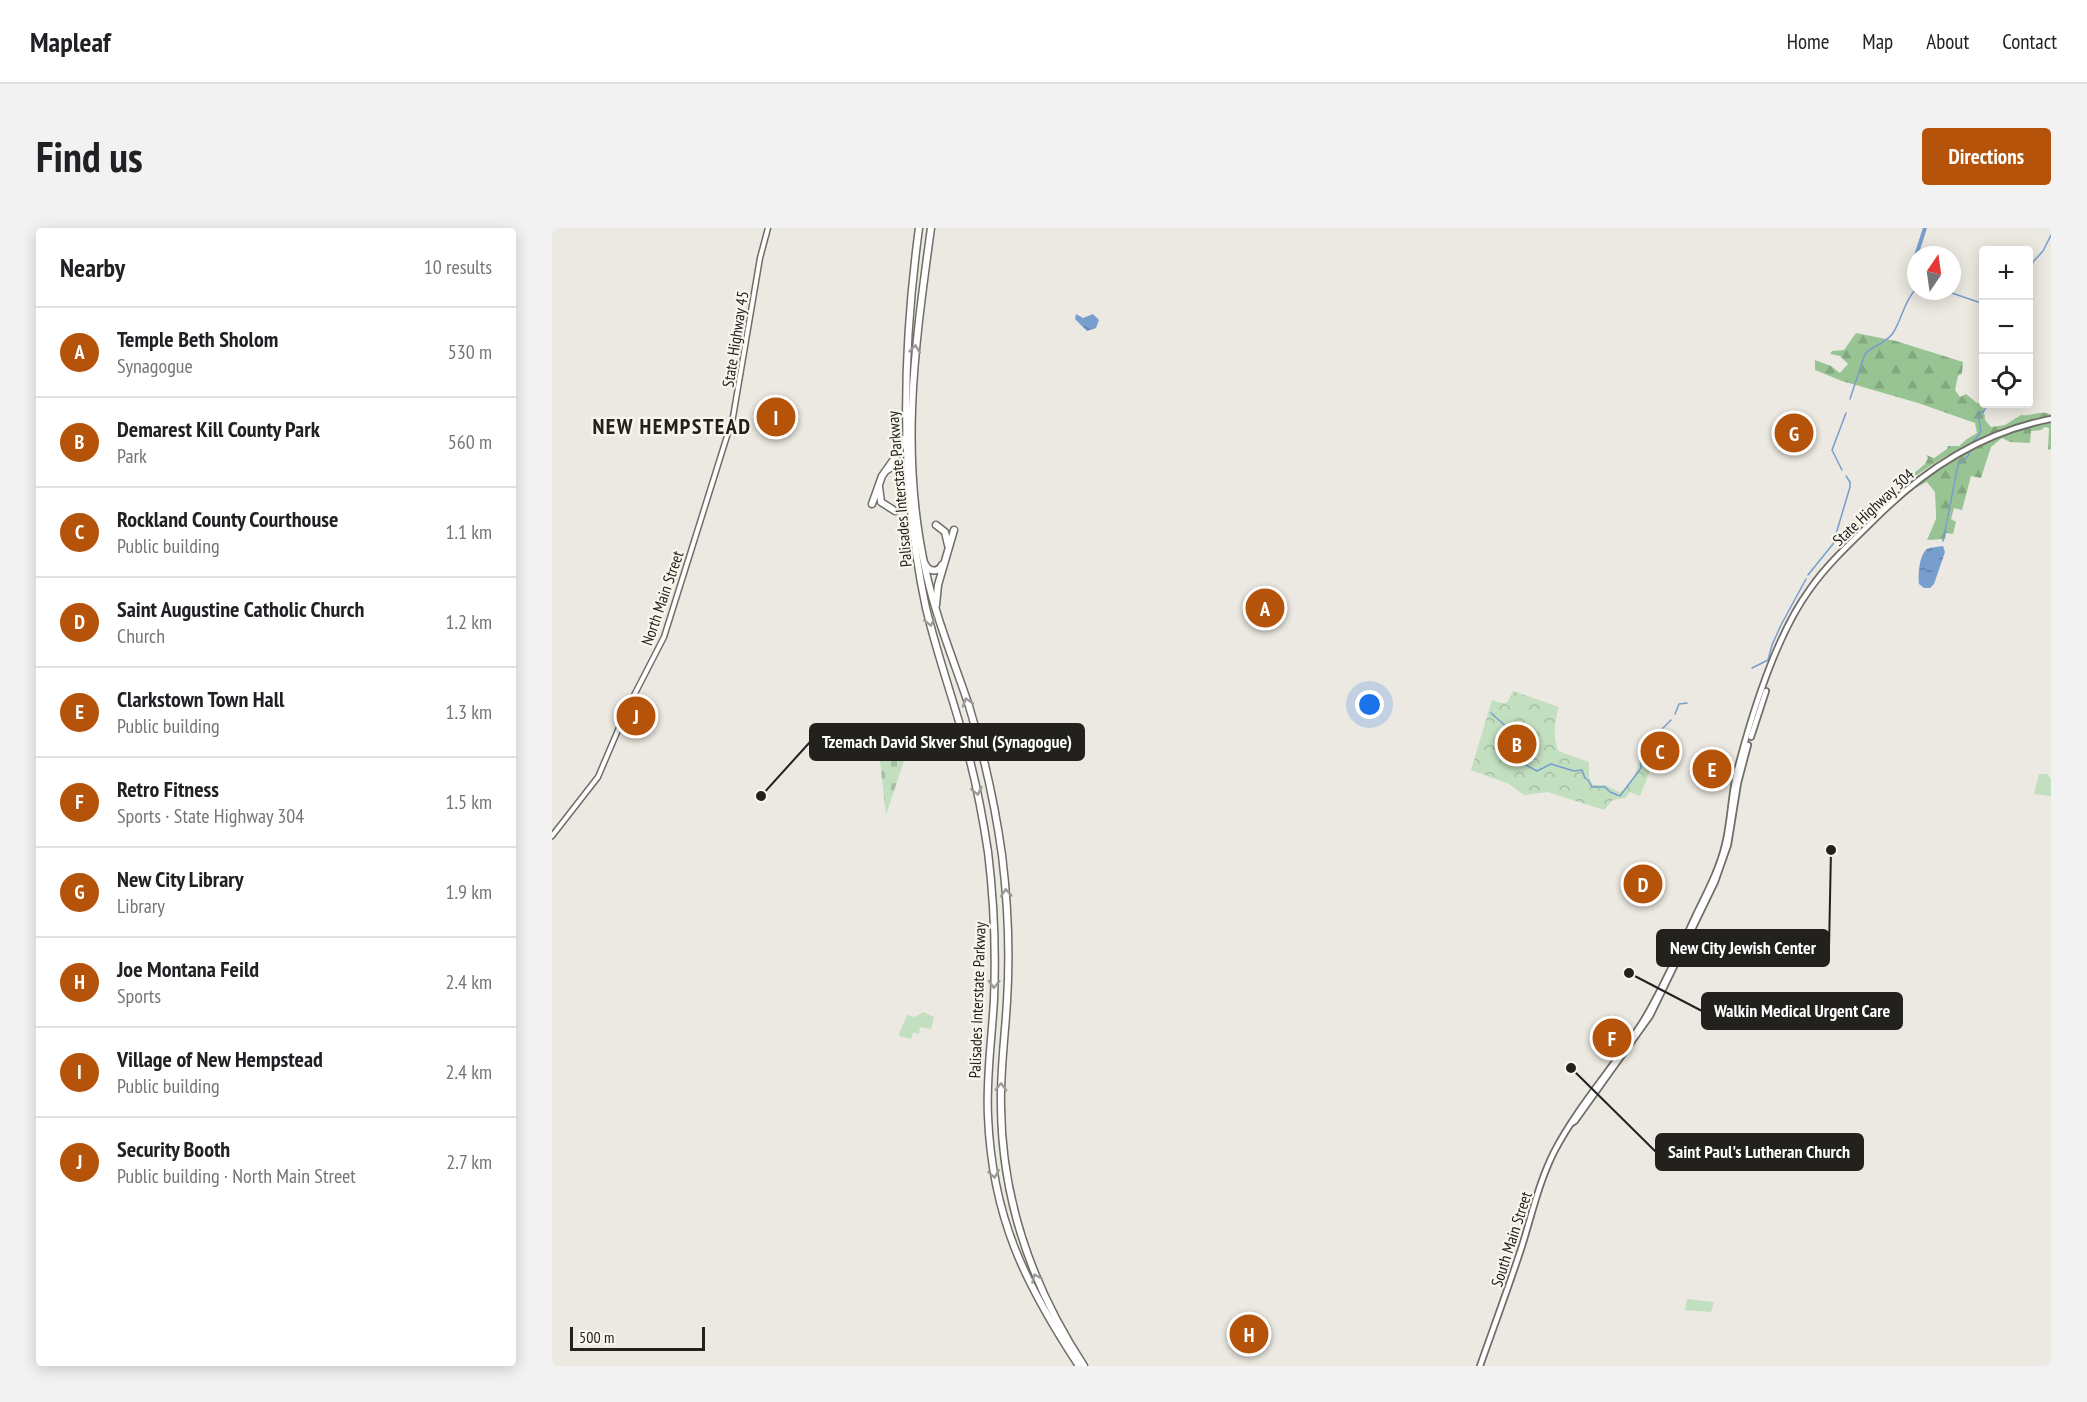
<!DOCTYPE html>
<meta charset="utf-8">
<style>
body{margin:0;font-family:"PT Sans Narrow",sans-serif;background:#f2f2f2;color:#202124}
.controls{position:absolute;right:18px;top:18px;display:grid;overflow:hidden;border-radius:6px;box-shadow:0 3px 15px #0003}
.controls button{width:54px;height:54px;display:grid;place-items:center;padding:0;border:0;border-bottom:2px solid #e0e0e0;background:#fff;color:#202124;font:30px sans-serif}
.compass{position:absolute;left:1355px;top:18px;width:54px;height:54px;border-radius:50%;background:#fff;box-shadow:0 3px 15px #0003;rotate:13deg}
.scale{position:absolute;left:18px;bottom:15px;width:135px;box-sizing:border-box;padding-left:6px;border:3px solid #22211e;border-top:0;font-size:16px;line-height:21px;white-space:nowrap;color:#22211e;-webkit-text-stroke:4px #f9f6ee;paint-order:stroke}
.you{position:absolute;left:818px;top:477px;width:21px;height:21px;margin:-15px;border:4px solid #fff;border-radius:50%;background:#1a73e8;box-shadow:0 0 0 9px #1a73e833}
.badge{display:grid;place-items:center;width:39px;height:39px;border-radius:50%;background:#b45309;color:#fff;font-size:20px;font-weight:700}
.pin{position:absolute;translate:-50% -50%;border:3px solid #fff;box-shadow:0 2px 6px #0006}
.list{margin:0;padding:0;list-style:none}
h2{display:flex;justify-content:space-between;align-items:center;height:78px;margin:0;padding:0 24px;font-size:26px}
h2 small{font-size:20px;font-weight:400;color:#757577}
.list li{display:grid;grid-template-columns:39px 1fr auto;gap:18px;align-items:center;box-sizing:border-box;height:90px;padding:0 24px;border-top:2px solid #e0e0e0}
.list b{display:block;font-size:22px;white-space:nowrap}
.list p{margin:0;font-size:20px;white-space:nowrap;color:#757577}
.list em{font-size:20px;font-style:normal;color:#757577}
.icon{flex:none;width:33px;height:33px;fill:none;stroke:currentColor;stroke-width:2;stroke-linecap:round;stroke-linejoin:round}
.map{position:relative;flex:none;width:1499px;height:1138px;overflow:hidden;border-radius:6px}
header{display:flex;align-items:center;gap:36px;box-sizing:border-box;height:84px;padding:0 30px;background:#fff;border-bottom:2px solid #e0e0e0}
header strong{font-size:28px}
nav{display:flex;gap:33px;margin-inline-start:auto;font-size:21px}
.intro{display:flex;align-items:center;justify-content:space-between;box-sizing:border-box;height:144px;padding:0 36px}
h1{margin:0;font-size:42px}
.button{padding:15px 27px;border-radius:6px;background:#b45309;color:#fff;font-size:21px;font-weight:700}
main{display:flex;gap:36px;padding:0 36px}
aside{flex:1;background:#fff;border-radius:6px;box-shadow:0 3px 15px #0003}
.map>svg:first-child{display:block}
.green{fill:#c2dfbf}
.forest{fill:url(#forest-firs)}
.cemetery{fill:url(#cemetery-stones)}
.park{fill:url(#park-crowns)}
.water{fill:url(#water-ripples)}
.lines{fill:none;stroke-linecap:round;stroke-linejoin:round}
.stream{stroke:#779ecd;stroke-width:1.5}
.river{stroke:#779ecd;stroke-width:4}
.secondary-casing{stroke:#6f6d66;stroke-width:7}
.primary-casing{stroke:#6f6d66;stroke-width:8}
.motorway-casing{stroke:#6f6d66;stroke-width:9}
.secondary{stroke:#fff;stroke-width:4}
.primary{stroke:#fff;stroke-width:4.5}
.motorway{stroke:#fff;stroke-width:6}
.oneway{stroke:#9c9b9a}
.labels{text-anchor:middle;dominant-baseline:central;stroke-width:4.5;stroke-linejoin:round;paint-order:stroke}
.street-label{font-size:16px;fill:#22211e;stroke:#f9f6ee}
.district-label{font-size:22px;font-weight:bold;letter-spacing:1.5px;fill:#22211e;stroke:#f9f6ee}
.leader{fill:none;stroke:#22211e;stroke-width:2}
.callout-dot{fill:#22211e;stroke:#f9f6ee;stroke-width:2}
.callout{fill:#22211e;stroke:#22211e;stroke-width:2}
.callout-label{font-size:18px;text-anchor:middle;font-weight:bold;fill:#fff}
</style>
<header>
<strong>Mapleaf</strong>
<nav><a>Home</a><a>Map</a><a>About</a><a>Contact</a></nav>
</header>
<div class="intro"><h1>Find us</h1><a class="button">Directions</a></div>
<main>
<aside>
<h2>Nearby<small>10 results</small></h2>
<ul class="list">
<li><span class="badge">A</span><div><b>Temple Beth Sholom</b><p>Synagogue</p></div><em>530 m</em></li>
<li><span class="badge">B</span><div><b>Demarest Kill County Park</b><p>Park</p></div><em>560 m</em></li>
<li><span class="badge">C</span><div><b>Rockland County Courthouse</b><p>Public building</p></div><em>1.1 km</em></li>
<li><span class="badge">D</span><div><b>Saint Augustine Catholic Church</b><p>Church</p></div><em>1.2 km</em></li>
<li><span class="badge">E</span><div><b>Clarkstown Town Hall</b><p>Public building</p></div><em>1.3 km</em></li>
<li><span class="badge">F</span><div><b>Retro Fitness</b><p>Sports · State Highway 304</p></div><em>1.5 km</em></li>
<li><span class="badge">G</span><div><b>New City Library</b><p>Library</p></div><em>1.9 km</em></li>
<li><span class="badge">H</span><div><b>Joe Montana Feild</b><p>Sports</p></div><em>2.4 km</em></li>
<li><span class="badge">I</span><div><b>Village of New Hempstead</b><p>Public building</p></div><em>2.4 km</em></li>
<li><span class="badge">J</span><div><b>Security Booth</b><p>Public building · North Main Street</p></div><em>2.7 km</em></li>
</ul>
</aside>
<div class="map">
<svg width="1499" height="1138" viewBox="0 0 1499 1138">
<defs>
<pattern id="forest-firs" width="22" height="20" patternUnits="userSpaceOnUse" patternTransform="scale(1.5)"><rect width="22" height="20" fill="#98c494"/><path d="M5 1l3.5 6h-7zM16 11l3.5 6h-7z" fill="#83a87f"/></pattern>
<pattern id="cemetery-stones" width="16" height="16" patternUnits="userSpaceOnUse" patternTransform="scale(1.5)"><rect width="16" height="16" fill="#c2dfbf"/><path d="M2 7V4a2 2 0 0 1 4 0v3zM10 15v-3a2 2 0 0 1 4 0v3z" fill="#a6bfa4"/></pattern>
<pattern id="park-crowns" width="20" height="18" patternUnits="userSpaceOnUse" patternTransform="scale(1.5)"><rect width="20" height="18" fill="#c2dfbf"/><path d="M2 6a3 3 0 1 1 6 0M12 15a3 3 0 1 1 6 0" fill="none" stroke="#a6bfa4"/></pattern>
<pattern id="water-ripples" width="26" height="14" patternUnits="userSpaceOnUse" patternTransform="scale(1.5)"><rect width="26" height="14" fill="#779ecd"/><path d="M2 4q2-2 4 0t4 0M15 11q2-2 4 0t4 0" fill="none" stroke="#6180a6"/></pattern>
</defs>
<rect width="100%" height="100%" fill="#ebe9e1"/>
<g class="green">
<path d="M1487,546H1495L1499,551V568L1482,566Z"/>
<path d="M371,784L382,789L379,801L368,799L367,806L361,804L359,811L348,808L347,806L355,787L363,789Z"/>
<path d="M1135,1071L1162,1074L1159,1084L1133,1082Z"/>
<path d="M691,1098L710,1103L706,1118L683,1109Z"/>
</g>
<g class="forest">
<path d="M1304,105L1344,113L1411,134L1410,145L1406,148L1403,162L1408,169L1414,166L1425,175L1431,174L1433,192L1439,199L1453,197L1469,187C1479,189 1490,181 1499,187C1450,200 1406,217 1365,247H1360L1373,236L1376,230L1374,227L1382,230L1395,221L1396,218H1407L1415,211L1425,205L1423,195L1366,175L1290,153L1263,142V132L1279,138L1288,145L1296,136L1288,128L1278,126L1280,123L1292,122Z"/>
<path d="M1499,194V221L1496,222L1497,200L1493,199L1489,202L1479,203L1478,215L1458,214L1450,210L1439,219L1429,250L1419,248L1410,282L1402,280L1399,291L1404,294L1401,306L1394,305L1393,311L1375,312L1384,291V285L1383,264L1375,254L1359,262C1398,229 1448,202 1499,194Z"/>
</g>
<path class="cemetery" d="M325,506L357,518L334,587Z"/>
<path class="park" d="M961,463L1007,479C1002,495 1001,507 1006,523L1037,534V549L1041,557H1053L1068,564C1078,559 1087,542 1087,531L1100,537L1088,568L1078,564L1073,570L1061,572L1052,582L996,564L972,567L957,556L919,542L940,472L949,475H955Z"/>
<g class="water">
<path d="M524,86L531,90L541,86L547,92L544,100L535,103L523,91Z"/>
<path d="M1391,318L1393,324L1382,356L1378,360H1372L1367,356C1366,347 1367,327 1375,321C1379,319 1387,319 1391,318Z"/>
<path d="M972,504C981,505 983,513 983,521L971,529L970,528L963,532L957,526L949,512L954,506L959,511Z"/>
</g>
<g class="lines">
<g class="stream">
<path d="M1476,50L1481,34L1491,23L1499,7"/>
<path d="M1394,63L1432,76"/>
<path d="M1298,171L1313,126C1322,117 1333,116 1341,105C1350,91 1352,73 1364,61"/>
<path d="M1420,215L1429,204L1426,186L1432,183L1436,176"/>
<path d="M1290,242L1280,222L1294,185"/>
<path d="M1391,313L1406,237L1416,228L1420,220"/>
<path d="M1256,347L1281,316L1298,259V254L1294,248"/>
<path d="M1200,440L1216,432L1220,417L1229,397L1254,351"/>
<path d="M939,485L957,501L956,507"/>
<path d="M1123,486L1127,476L1135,475"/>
<path d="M967,530L972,536L985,543L999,536L1022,543L1030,542L1033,550L1036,552L1040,559H1053L1058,564L1068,568L1089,540V528L1094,517L1119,492"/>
</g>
<path class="river" d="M1364,49L1361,37L1373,0"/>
<g class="secondary-casing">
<path id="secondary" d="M0,608L46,549L75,481L112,409L181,189L208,30L216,0"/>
</g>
<g class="primary-casing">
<g id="primary">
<path d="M1199,509L1214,463"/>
<path d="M1020,895L1023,893L1098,788L1163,654L1176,617L1186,555L1196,517"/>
<path d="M928,1138C942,1098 957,1058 970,1018C980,986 987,954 1002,924C1026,878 1061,840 1090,795C1111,761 1127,723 1144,687C1155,664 1167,642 1173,617C1179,593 1179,567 1185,543C1200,485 1223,409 1258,361C1277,334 1302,312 1325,289C1374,240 1430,204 1499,191"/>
</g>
</g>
<g class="motorway-casing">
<g id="motorway">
<path d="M367,0C350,126 347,255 374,380C384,422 398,462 410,504C422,543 430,584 436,624C442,673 444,722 442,771C440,810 434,849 436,888C440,989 473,1056 527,1138"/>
<path d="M379,0C363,118 347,225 374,344C384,390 402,433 417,478C432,527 443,577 450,627C456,676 458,725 455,773C453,809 448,844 449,879C450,973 481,1060 532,1138"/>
<path d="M335,242C343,236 352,239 355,248"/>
<path d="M327,259L329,274L343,283"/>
<path d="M320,276L330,248L347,224L352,211"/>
<path d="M384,297L393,304L396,317"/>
<path d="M373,336C377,344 386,345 390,337"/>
<path d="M384,377L386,357L402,302"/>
</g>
</g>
<use href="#secondary" class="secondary"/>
<use href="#primary" class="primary"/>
<use href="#motorway" class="motorway"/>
</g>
<defs><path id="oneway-chevron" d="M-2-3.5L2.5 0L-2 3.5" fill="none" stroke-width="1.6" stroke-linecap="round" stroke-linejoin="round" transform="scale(1.5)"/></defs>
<g class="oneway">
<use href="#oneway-chevron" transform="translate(363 121) rotate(-83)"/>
<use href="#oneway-chevron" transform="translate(378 394) rotate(77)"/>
<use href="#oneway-chevron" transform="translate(415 474) rotate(-108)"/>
<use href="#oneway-chevron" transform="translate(425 563) rotate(78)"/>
<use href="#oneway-chevron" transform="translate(454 665) rotate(-94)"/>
<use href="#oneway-chevron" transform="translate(442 756) rotate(92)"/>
<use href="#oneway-chevron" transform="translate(449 859) rotate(-88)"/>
<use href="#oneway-chevron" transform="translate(442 946) rotate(80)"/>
<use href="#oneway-chevron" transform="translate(484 1050) rotate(-113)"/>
</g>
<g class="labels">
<g class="street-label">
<text transform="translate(183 111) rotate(-81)">State Highway 45</text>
<text transform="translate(347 261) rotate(-95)">Palisades Interstate Parkway</text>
<text transform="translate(1321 279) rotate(-43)">State Highway 304</text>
<text transform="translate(110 370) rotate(-71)">North Main Street</text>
<text transform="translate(425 772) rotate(-88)">Palisades Interstate Parkway</text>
<text transform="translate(959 1011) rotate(-72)">South Main Street</text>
</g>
<g class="district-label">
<text x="120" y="198">NEW HEMPSTEAD</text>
</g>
</g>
<path class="leader" d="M209 568L258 514M1279 622L1277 720M1077 745L1150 783M1019 840L1104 924"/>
<g class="callout-dot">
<circle cx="209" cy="568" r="6"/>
<circle cx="1279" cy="622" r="6"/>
<circle cx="1077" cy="745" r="6"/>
<circle cx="1019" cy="840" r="6"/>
</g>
<g class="callout">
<rect x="258" y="496" width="274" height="36" rx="6"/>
<rect x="1105" y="702" width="172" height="36" rx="6"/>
<rect x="1150" y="765" width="200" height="36" rx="6"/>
<rect x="1104" y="906" width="207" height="36" rx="6"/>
</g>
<g class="callout-label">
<text x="395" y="520">Tzemach David Skver Shul (Synagogue)</text>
<text x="1191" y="726">New City Jewish Center</text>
<text x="1250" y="789">Walkin Medical Urgent Care</text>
<text x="1207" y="930">Saint Paul's Lutheran Church</text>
</g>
</svg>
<div class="controls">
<button>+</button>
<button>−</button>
<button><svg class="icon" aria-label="locate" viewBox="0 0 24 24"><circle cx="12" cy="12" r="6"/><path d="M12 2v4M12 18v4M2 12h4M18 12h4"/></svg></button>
</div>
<svg class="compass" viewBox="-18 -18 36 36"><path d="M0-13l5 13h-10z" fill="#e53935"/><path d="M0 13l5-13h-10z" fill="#757577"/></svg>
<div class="scale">500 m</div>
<div class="you"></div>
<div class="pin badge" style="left:713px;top:380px">A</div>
<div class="pin badge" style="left:965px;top:516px">B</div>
<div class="pin badge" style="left:1108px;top:523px">C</div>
<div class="pin badge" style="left:1091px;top:656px">D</div>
<div class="pin badge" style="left:1160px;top:541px">E</div>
<div class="pin badge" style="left:1060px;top:810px">F</div>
<div class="pin badge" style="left:1242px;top:205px">G</div>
<div class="pin badge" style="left:697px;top:1106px">H</div>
<div class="pin badge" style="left:224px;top:189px">I</div>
<div class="pin badge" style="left:84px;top:488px">J</div>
</div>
</main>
